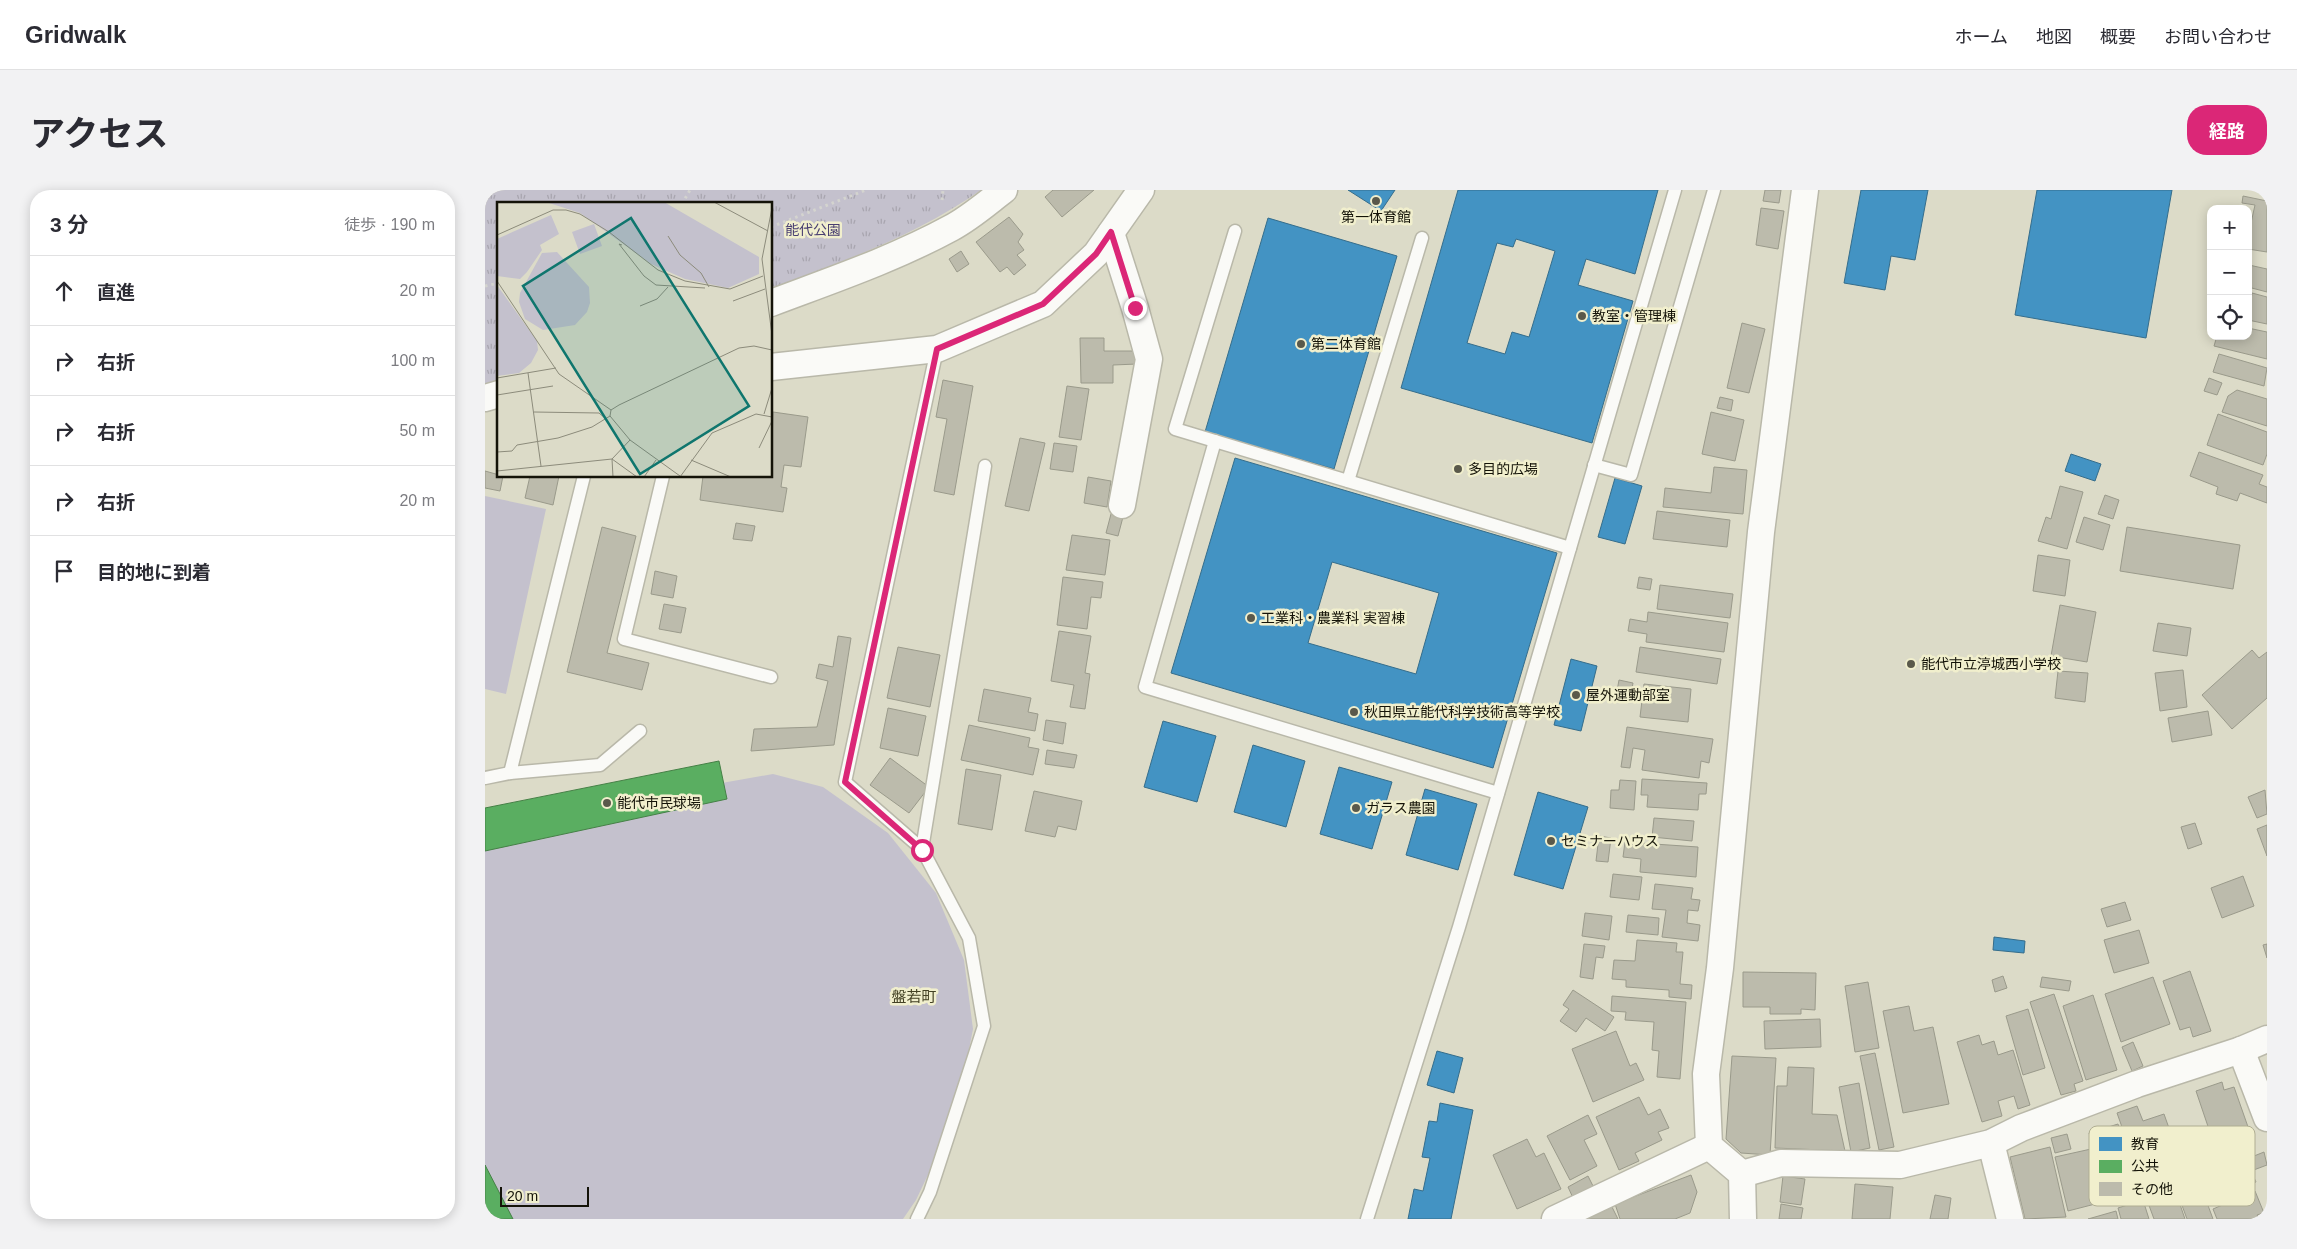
<!DOCTYPE html>
<html lang="ja">
<meta charset="utf-8">
<style>
body{margin:0;font-family:Helvetica,"Noto Sans JP",sans-serif;background:#f2f2f3;color:#2b2b33}
.controls{position:absolute;right:15px;top:15px;display:grid;overflow:hidden;border-radius:10px;box-shadow:0 2px 12px #0003}
.controls button{width:45px;height:45px;display:grid;place-items:center;padding:0;border:0;border-bottom:1px solid #e1e1e2;background:#fff;color:#2b2b33;font:25px sans-serif}
.scale{position:absolute;left:15px;bottom:12px;width:89px;box-sizing:border-box;padding-left:5px;border:2px solid #141308;border-top:0;font-size:14px;line-height:18px;white-space:nowrap;color:#141308;-webkit-text-stroke:4px #f1efcd;paint-order:stroke}
.stop{position:absolute;width:15px;height:15px;margin:-11px;border:4px solid #db2777;border-radius:50%;background:#fff}
.stop.end{background:#db2777;border-color:#fff;box-shadow:0 1px 5px #0008}
.list{margin:0;padding:0;list-style:none}
h2{display:flex;justify-content:space-between;align-items:center;height:65px;margin:0;padding:0 20px;font-size:21px}
h2 small{font-size:16px;font-weight:400;color:#7c7c81}
.list li{display:grid;grid-template-columns:32px 1fr auto;gap:15px;align-items:center;box-sizing:border-box;height:70px;padding:0 20px;border-top:1px solid #e1e1e2}
.list b{display:block;font-size:19px;white-space:nowrap}
.list em{font-size:16px;font-style:normal;color:#7c7c81}
.icon{flex:none;width:28px;height:28px;fill:none;stroke:currentColor;stroke-width:2;stroke-linecap:round;stroke-linejoin:round}
.map{position:relative;flex:none;width:1782px;height:1029px;overflow:hidden;border-radius:20px}
header{display:flex;align-items:center;gap:30px;box-sizing:border-box;height:70px;padding:0 25px;background:#fff;border-bottom:1px solid #e1e1e2}
header strong{font-size:24px}
nav{display:flex;gap:28px;margin-inline-start:auto;font-size:18px}
.intro{display:flex;align-items:center;justify-content:space-between;box-sizing:border-box;height:120px;padding:0 30px}
h1{margin:0;font-size:35px}
.button{padding:12px 22px;border-radius:20px;background:#db2777;color:#fff;font-size:18px;font-weight:700}
main{display:flex;gap:30px;padding:0 30px}
aside{flex:1;background:#fff;border-radius:20px;box-shadow:0 2px 12px #0003}
.map>svg:first-child{display:block}
.grass{fill:url(#grass-tufts)}
.pitch{fill:#c4c1cd}
.schools{fill:#4393c3;stroke:#356d8b;fill-rule:evenodd}
.public{fill:#5aae61;stroke:#458046}
.building{fill:#bcbbac;stroke:#9a9a8b}
.lines{fill:none;stroke-linecap:round;stroke-linejoin:round}
.lane-casing{stroke:#b9b8a9;stroke-width:15}
.street-casing{stroke:#b9b8a9;stroke-width:29}
.path{stroke:#d4d4cf;stroke-width:3;stroke-dasharray:2.5 4;stroke-linecap:butt}
.lane{stroke:#fafaf7;stroke-width:12}
.street{stroke:#fafaf7;stroke-width:26}
.route{stroke:#db2777;stroke-width:6}
.poi-dot{fill:#5a594b;stroke:#f1efcd;stroke-width:2}
.labels{text-anchor:middle;dominant-baseline:central;stroke-width:5;stroke-linejoin:round;paint-order:stroke}
.poi-label{font-size:14px;fill:#141308;stroke:#f1efcd;text-anchor:start}
.park-label{font-size:14px;fill:#483e71;stroke:#f1efcd}
.neighbourhood-label{font-size:15px;fill:#434124;stroke:#f1efcd}
.inset-road{fill:none;stroke:#8c8b7b;stroke-width:1}
.view{fill:#0f766e;fill-opacity:0.15;stroke:#0f766e;stroke-width:2.5}
.inset-edge{fill:none;stroke:#141308;stroke-width:2.5}
.key{fill:#f1efcd;stroke:#afad92;stroke-width:1}
.key-label{font-size:14px;fill:#141308}
</style>
<header>
<strong>Gridwalk</strong>
<nav><a>ホーム</a><a>地図</a><a>概要</a><a>お問い合わせ</a></nav>
</header>
<div class="intro"><h1>アクセス</h1><a class="button">経路</a></div>
<main>
<aside>
<h2>3 分<small>徒歩 · 190 m</small></h2>
<ul class="list">
<li><svg class="icon" aria-label="ahead" viewBox="0 0 24 24"><path d="M12 20V5M6 11l6-6 6 6"/></svg><div><b>直進</b></div><em>20 m</em></li>
<li><svg class="icon" aria-label="right" viewBox="0 0 24 24"><path d="M7 20v-9h11M14 6l5 5-5 5"/></svg><div><b>右折</b></div><em>100 m</em></li>
<li><svg class="icon" aria-label="right" viewBox="0 0 24 24"><path d="M7 20v-9h11M14 6l5 5-5 5"/></svg><div><b>右折</b></div><em>50 m</em></li>
<li><svg class="icon" aria-label="right" viewBox="0 0 24 24"><path d="M7 20v-9h11M14 6l5 5-5 5"/></svg><div><b>右折</b></div><em>20 m</em></li>
<li><svg class="icon" aria-label="arrive" viewBox="0 0 24 24"><path d="M6 21V4h12l-3 4 3 4H6"/></svg><div><b>目的地に到着</b></div></li>
</ul>
</aside>
<div class="map">
<svg width="1782" height="1029" viewBox="0 0 1782 1029">
<defs>
<pattern id="grass-tufts" width="24" height="20" patternUnits="userSpaceOnUse" patternTransform="scale(1.25)"><rect width="24" height="20" fill="#c4c1cd"/><path d="M3 7l-1-3M5 7V3M7 7l1-3M15 17l-1-3M17 17v-4M19 17l1-3" fill="none" stroke="#a8a5af"/></pattern>
</defs>
<rect width="100%" height="100%" fill="#dcdbc8"/>
<path class="grass" d="M0,0H496C432,45 359,71 286,99V14H14V193L0,197Z"/>
<g class="pitch">
<path d="M0,306L61,319L21,504L0,499Z"/>
<path d="M288,584L338,597L403,643L451,703L479,770L488,839L471,926L431,1010L418,1029H9L0,1013V635Z"/>
</g>
<g class="schools">
<path d="M863,0H910L896,21Z"/>
<path d="M973,0H1173L1150,84L1101,69L1093,95L1148,111L1107,253L916,198ZM1031,49L1070,61L1044,147L1027,142L1020,164L982,153L1012,53L1028,57Z"/>
<path d="M1376,0H1443L1430,70L1406,66L1400,100L1359,93Z"/>
<path d="M1552,0H1687L1661,148L1530,125Z"/>
<path d="M783,28L912,66L849,279L720,242Z"/>
<path d="M1586,264L1616,274L1610,291L1580,281Z"/>
<path d="M750,268L1072,363L1008,578L686,483ZM847,372L954,403L931,484L823,453Z"/>
<path d="M1130,288L1157,296L1140,354L1113,347Z"/>
<path d="M1086,469L1112,476L1096,541L1069,535Z"/>
<path d="M678,531L731,546L712,612L659,597Z"/>
<path d="M768,555L820,571L801,637L749,622Z"/>
<path d="M854,577L907,592L887,659L835,644Z"/>
<path d="M940,599L992,614L973,680L921,665Z"/>
<path d="M1053,602L1103,617L1078,699L1029,685Z"/>
<path d="M1509,747L1540,751L1539,763L1508,760Z"/>
<path d="M952,861L978,868L969,903L942,895Z"/>
<path d="M955,913L988,920L966,1029H923L929,999L938,1001L945,968L937,967L944,931L952,932Z"/>
</g>
<g class="public">
<path d="M234,571L242,609L0,661V618Z"/>
<path d="M0,975L28,1029H0Z"/>
</g>
<g class="building">
<path d="M568,0H609L577,27L560,7Z"/>
<path d="M1280,0H1296L1294,13L1278,11Z"/>
<path d="M1758,6L1782,11V62L1763,59V32L1766,33L1770,15L1757,13Z"/>
<path d="M1276,18L1299,21L1293,59L1271,55Z"/>
<path d="M524,27L538,44L533,52L539,60L532,65L541,75L529,85L522,77L515,82L491,52Z"/>
<path d="M476,61L484,74L472,82L464,69Z"/>
<path d="M1764,75L1782,79V102L1763,97Z"/>
<path d="M1767,103L1782,107V134L1763,130Z"/>
<path d="M1257,133L1280,139L1264,203L1242,198Z"/>
<path d="M1763,138L1782,142V169L1729,156L1732,146H1763Z"/>
<path d="M595,148H619V161H652V174L628,175V193H596Z"/>
<path d="M1734,164L1782,178L1779,196L1728,182Z"/>
<path d="M1724,188L1737,193L1732,205L1719,201Z"/>
<path d="M458,190L488,196L469,305L449,301L462,229L451,227Z"/>
<path d="M582,196L604,199L596,250L574,247Z"/>
<path d="M1752,200L1782,209V236L1737,222L1743,206Z"/>
<path d="M1235,207L1248,210L1246,221L1232,218Z"/>
<path d="M288,222L323,227L316,277L299,275L296,297L302,298L298,322L215,310L218,286H286Z"/>
<path d="M1226,222L1259,230L1250,271L1217,264Z"/>
<path d="M1733,224L1782,242V264L1778,275L1722,255Z"/>
<path d="M535,248L560,253L544,321L520,316Z"/>
<path d="M569,253L592,256L588,282L565,279Z"/>
<path d="M1714,262L1778,285L1774,294L1782,297V313L1755,303L1752,311L1731,304L1733,297L1705,286Z"/>
<path d="M1229,277L1262,280L1258,324L1178,317L1180,298L1226,303Z"/>
<path d="M0,281L18,286L15,301L0,298Z"/>
<path d="M45,286H74L68,315L40,308Z"/>
<path d="M603,287L626,291L622,317L599,313Z"/>
<path d="M1575,296L1598,302L1582,359L1553,351L1561,327L1566,329Z"/>
<path d="M1620,305L1634,310L1628,329L1613,324Z"/>
<path d="M1172,321L1245,330L1242,357L1168,349Z"/>
<path d="M626,324L638,327L633,346L621,343Z"/>
<path d="M1599,327L1625,335L1618,360L1591,352Z"/>
<path d="M251,333L270,336L267,351L248,349Z"/>
<path d="M117,337L151,346L122,463L164,473L157,500L82,482Z"/>
<path d="M1642,337L1755,355L1748,399L1635,381Z"/>
<path d="M587,345L625,350L620,385L581,380Z"/>
<path d="M1553,365L1585,370L1580,406L1548,401Z"/>
<path d="M170,381L192,386L188,408L166,404Z"/>
<path d="M578,387L618,392L616,408L606,407L602,439L572,435Z"/>
<path d="M1154,387L1167,389L1165,400L1152,398Z"/>
<path d="M1175,395L1248,404L1245,428L1172,419Z"/>
<path d="M179,414L201,418L196,443L174,439Z"/>
<path d="M1575,415L1611,422L1602,472L1566,466Z"/>
<path d="M1163,422L1243,433L1239,462L1161,452L1162,444L1143,441L1145,429L1162,432Z"/>
<path d="M1673,433L1706,438L1702,466L1668,461Z"/>
<path d="M574,441L606,446L600,483L605,484L600,519L585,517L589,495L566,491Z"/>
<path d="M353,446L366,448L349,555L266,561L269,539L332,537L343,491L331,488L334,474L348,477Z"/>
<path d="M413,457L455,465L445,517L402,508Z"/>
<path d="M1155,457L1236,469L1232,494L1151,482Z"/>
<path d="M1767,460L1774,468L1782,462V508L1747,539L1717,505Z"/>
<path d="M1698,480L1702,517L1675,521L1670,483Z"/>
<path d="M1573,481L1603,483L1600,512L1570,508Z"/>
<path d="M1134,490L1148,493L1146,504L1132,501Z"/>
<path d="M1159,494L1206,499L1203,532L1155,527Z"/>
<path d="M499,499L546,508L543,522L553,524L550,541L493,531Z"/>
<path d="M403,518L441,526L433,566L395,558Z"/>
<path d="M1723,521L1727,545L1687,552L1683,528Z"/>
<path d="M561,530L581,533L578,554L558,550Z"/>
<path d="M484,535L545,548L543,557L554,559L548,585L476,570Z"/>
<path d="M1142,537L1228,549L1224,573L1216,571L1214,588L1157,580L1160,560L1148,558L1145,578L1136,577Z"/>
<path d="M562,560L592,565L589,578L560,574Z"/>
<path d="M405,568L444,597L424,623L385,595Z"/>
<path d="M481,579L516,585L507,640L473,634Z"/>
<path d="M1157,589L1222,593L1221,604H1214L1213,620L1162,617L1163,605H1156Z"/>
<path d="M1135,590L1151,591L1149,620L1125,618L1126,600H1134Z"/>
<path d="M1780,600L1782,624L1772,628L1763,607Z"/>
<path d="M549,601L597,611L591,640L573,636L570,647L540,641Z"/>
<path d="M1169,628L1209,631L1207,651L1167,647Z"/>
<path d="M1710,633L1717,654L1703,659L1696,637Z"/>
<path d="M1782,635V666L1772,639Z"/>
<path d="M1114,646L1126,648L1123,672L1111,671Z"/>
<path d="M1140,652L1213,657L1211,687L1155,682L1156,669L1138,667Z"/>
<path d="M1128,684L1157,687L1154,710L1125,707Z"/>
<path d="M1758,686L1769,716L1737,728L1726,698Z"/>
<path d="M1170,694L1208,698L1206,709L1215,710L1213,721L1203,720L1202,733L1215,735L1213,751L1177,747L1181,720L1167,719Z"/>
<path d="M1640,712L1646,730L1622,737L1616,719Z"/>
<path d="M1100,723L1127,726L1124,750L1097,746Z"/>
<path d="M1143,725L1174,728L1173,745L1141,742Z"/>
<path d="M1654,740L1664,773L1629,783L1619,750Z"/>
<path d="M1152,750L1192,753L1191,762H1198L1195,794L1207,795L1206,809L1184,807V800L1141,797V790L1127,789L1129,770L1150,771Z"/>
<path d="M1099,754L1120,756L1118,768L1111,767L1108,789L1095,787Z"/>
<path d="M1782,754V768L1778,755Z"/>
<path d="M1705,781L1726,841L1708,847L1705,837L1695,840L1678,791Z"/>
<path d="M1258,782L1331,783L1330,820L1316,819V824H1285V817H1258Z"/>
<path d="M1518,786L1522,798L1510,802L1507,790Z"/>
<path d="M1557,787L1586,791L1584,801L1555,797Z"/>
<path d="M1668,787L1685,834L1636,852L1620,804Z"/>
<path d="M1383,792L1394,858L1370,862L1360,796Z"/>
<path d="M1088,800L1129,827L1120,841L1101,828L1091,842L1075,831L1084,819L1078,815Z"/>
<path d="M1569,804L1598,891L1589,894L1591,901L1576,905L1545,812Z"/>
<path d="M1608,805L1632,880L1601,890L1578,816Z"/>
<path d="M1127,806L1201,812L1195,889L1172,887L1174,861L1167,860L1169,832L1140,830L1141,822L1126,821Z"/>
<path d="M1424,816L1429,841L1448,837L1464,914L1418,923L1398,821Z"/>
<path d="M1543,819L1560,878L1538,885L1521,826Z"/>
<path d="M1335,829L1336,857L1280,859L1279,831Z"/>
<path d="M1131,841L1145,876L1151,873L1159,890L1108,912L1087,859Z"/>
<path d="M1494,845L1497,855L1509,851L1513,865L1528,860L1545,915L1533,919L1529,906L1513,911L1517,926L1497,932L1472,852Z"/>
<path d="M1648,852L1658,876L1647,881L1637,857Z"/>
<path d="M1390,863L1409,957L1394,960L1375,866Z"/>
<path d="M1247,866L1291,868L1285,965L1256,963L1241,949Z"/>
<path d="M1303,877L1329,878L1327,924L1352,925L1360,961L1290,958L1292,896H1302Z"/>
<path d="M1737,892L1739,900L1749,897L1769,954L1733,966L1711,901Z"/>
<path d="M1374,893L1385,958L1366,962L1354,897Z"/>
<path d="M1154,907L1163,925L1175,919L1184,938L1173,942L1177,950L1150,963L1154,971L1134,980L1111,927Z"/>
<path d="M1652,916L1658,931L1679,924L1685,941L1694,938L1704,967L1674,978L1680,995L1660,1002L1632,923Z"/>
<path d="M1103,925L1112,944L1099,950L1112,976L1085,990L1062,946Z"/>
<path d="M1633,934L1653,995L1644,998L1647,1006L1626,1013L1604,943Z"/>
<path d="M1582,944L1586,959L1570,963L1566,948Z"/>
<path d="M1042,949L1051,967L1059,963L1076,999L1032,1019L1008,965Z"/>
<path d="M1565,957L1581,1027L1540,1029L1525,967Z"/>
<path d="M1606,959L1618,1012L1583,1021L1570,967Z"/>
<path d="M1779,962L1782,975L1766,981L1771,992L1726,1010L1717,987Z"/>
<path d="M1206,985L1212,1002L1205,1023L1190,1029H1135L1130,1014Z"/>
<path d="M1103,986L1110,1000L1089,1010L1083,997Z"/>
<path d="M1298,986L1320,989L1316,1015L1295,1012Z"/>
<path d="M1714,991L1728,1029H1702L1691,999Z"/>
<path d="M1370,994L1408,997L1405,1029H1367Z"/>
<path d="M1690,1000L1700,1029H1669L1662,1010Z"/>
<path d="M1770,1001L1779,1023L1772,1025L1774,1029H1732L1728,1019Z"/>
<path d="M1450,1005L1466,1008L1463,1029H1445Z"/>
<path d="M1658,1010L1664,1029H1636L1633,1018Z"/>
<path d="M1296,1014L1318,1018L1316,1029H1294Z"/>
<path d="M1126,1015L1133,1029H1096Z"/>
<path d="M1631,1021L1633,1029H1603Z"/>
</g>
<g class="lines">
<g class="lane-casing">
<g id="lane">
<path d="M750,41L690,239L1085,358"/>
<path d="M730,251L660,497L1013,603"/>
<path d="M1109,275L1146,285L1229,0"/>
<path d="M99,286L25,583L115,575L155,541"/>
<path d="M178,286L139,449L286,487"/>
<path d="M863,291L937,48"/>
<path d="M0,588L25,583"/>
<path d="M437,659L500,276"/>
<path d="M432,1029L445,1002L499,836L484,748L437,659L360,592L452,159"/>
<path d="M882,1029L974,737L1190,0"/>
</g>
</g>
<g class="street-casing">
<g id="street">
<path d="M626,43L650,118L664,169L637,315"/>
<path d="M286,113C347,90 409,69 466,38C485,28 502,13 519,0"/>
<path d="M286,177L452,159L558,114L611,64L656,0"/>
<path d="M0,208L14,204"/>
<path d="M1756,860L1782,928"/>
<path d="M1506,953L1525,1029"/>
<path d="M1257,984L1296,973L1415,975L1506,953L1536,938L1652,894L1756,860L1782,849"/>
<path d="M1070,1029L1224,956"/>
<path d="M1258,1029L1257,984L1224,956L1221,884L1235,778L1276,342L1320,0"/>
</g>
</g>
<g class="path">
<path d="M457,10L458,0"/>
<path d="M197,14L205,0"/>
<path d="M286,37L381,0"/>
<path d="M0,96L14,93"/>
</g>
<use href="#lane" class="lane"/>
<use href="#street" class="street"/>
</g>
<g class="lines">
<path class="route" d="M437,660L360,592L452,159L558,114L611,64L626,42L650,118"/>
</g>
<g class="poi-dot">
<circle cx="891" cy="11" r="5"/>
<circle cx="1097" cy="126" r="5"/>
<circle cx="816" cy="154" r="5"/>
<circle cx="973" cy="279" r="5"/>
<circle cx="766" cy="428" r="5"/>
<circle cx="1426" cy="474" r="5"/>
<circle cx="1091" cy="505" r="5"/>
<circle cx="869" cy="522" r="5"/>
<circle cx="122" cy="613" r="5"/>
<circle cx="871" cy="618" r="5"/>
<circle cx="1066" cy="651" r="5"/>
</g>
<g class="labels">
<g class="poi-label">
<text x="891" y="27" text-anchor="middle">第一体育館</text>
<text x="1107" y="126">教室・管理棟</text>
<text x="826" y="154">第二体育館</text>
<text x="983" y="279">多目的広場</text>
<text x="776" y="428">工業科・農業科 実習棟</text>
<text x="1436" y="474">能代市立渟城西小学校</text>
<text x="1101" y="505">屋外運動部室</text>
<text x="879" y="522">秋田県立能代科学技術高等学校</text>
<text x="132" y="613">能代市民球場</text>
<text x="881" y="618">ガラス農園</text>
<text x="1076" y="651">セミナーハウス</text>
</g>
<g class="park-label">
<text x="328" y="40">能代公園</text>
</g>
<g class="neighbourhood-label">
<text x="429" y="806">盤若町</text>
</g>
</g>
<g transform="translate(12 12)">
<rect width="275" height="275" fill="#dcdbc8"/>
<path d="M49,0H167L262,55V72L231,86L188,77L154,62L83,11Z" fill="#c4c1cd"/>
<path d="M54,13L62,32L43,43L45,48L30,70L23,77L0,74V37ZM97,22L105,44L83,52L75,30ZM60,50L92,85L93,101L90,110L78,123L46,128L28,117L22,100L23,91L45,51ZM0,83L40,139L41,148L34,161L22,171L0,174Z" fill="#c4c1cd"/>
<path class="inset-road" d="M217,0L271,29M275,6L265,57L275,133M0,33L56,8H69L83,12L112,30L161,68L188,79L233,87L266,74M171,34L183,53L204,71L212,85M125,43L122,42L147,74L159,83L208,86M0,79L62,172L114,208M236,99L268,87M143,104L160,97L171,85M31,171L44,264M0,176L59,166M0,193L56,184M37,210L102,211L109,217M267,212L275,186M113,214L133,238L183,274M262,246L275,219M0,250L15,249L20,243L61,236L95,225L113,214L114,208L122,203L242,146L257,144L275,148M194,258L234,275M0,269L115,257L140,275M116,275L115,257L133,238M147,275L159,258M183,275L215,231L259,212L275,215"/>
<path class="view" d="M134,16L252,204L143,272L26,84Z"/>
<rect width="275" height="275" class="inset-edge"/>
</g>
<rect x="1604" y="936" width="166" height="80" rx="8" class="key"/>
<rect x="1614" y="947" width="23" height="14" fill="#4393c3"/>
<rect x="1614" y="970" width="23" height="13" fill="#5aae61"/>
<rect x="1614" y="992" width="23" height="14" fill="#bcbbac"/>
<g class="key-label">
<text x="1646" y="959">教育</text>
<text x="1646" y="981">公共</text>
<text x="1646" y="1004">その他</text>
</g>
</svg>
<div class="controls">
<button>+</button>
<button>−</button>
<button><svg class="icon" aria-label="locate" viewBox="0 0 24 24"><circle cx="12" cy="12" r="6"/><path d="M12 2v4M12 18v4M2 12h4M18 12h4"/></svg></button>
</div>
<div class="scale">20 m</div>
<div class="stop" style="left:437px;top:660px"></div>
<div class="stop end" style="left:650px;top:118px"></div>
</div>
</main>
